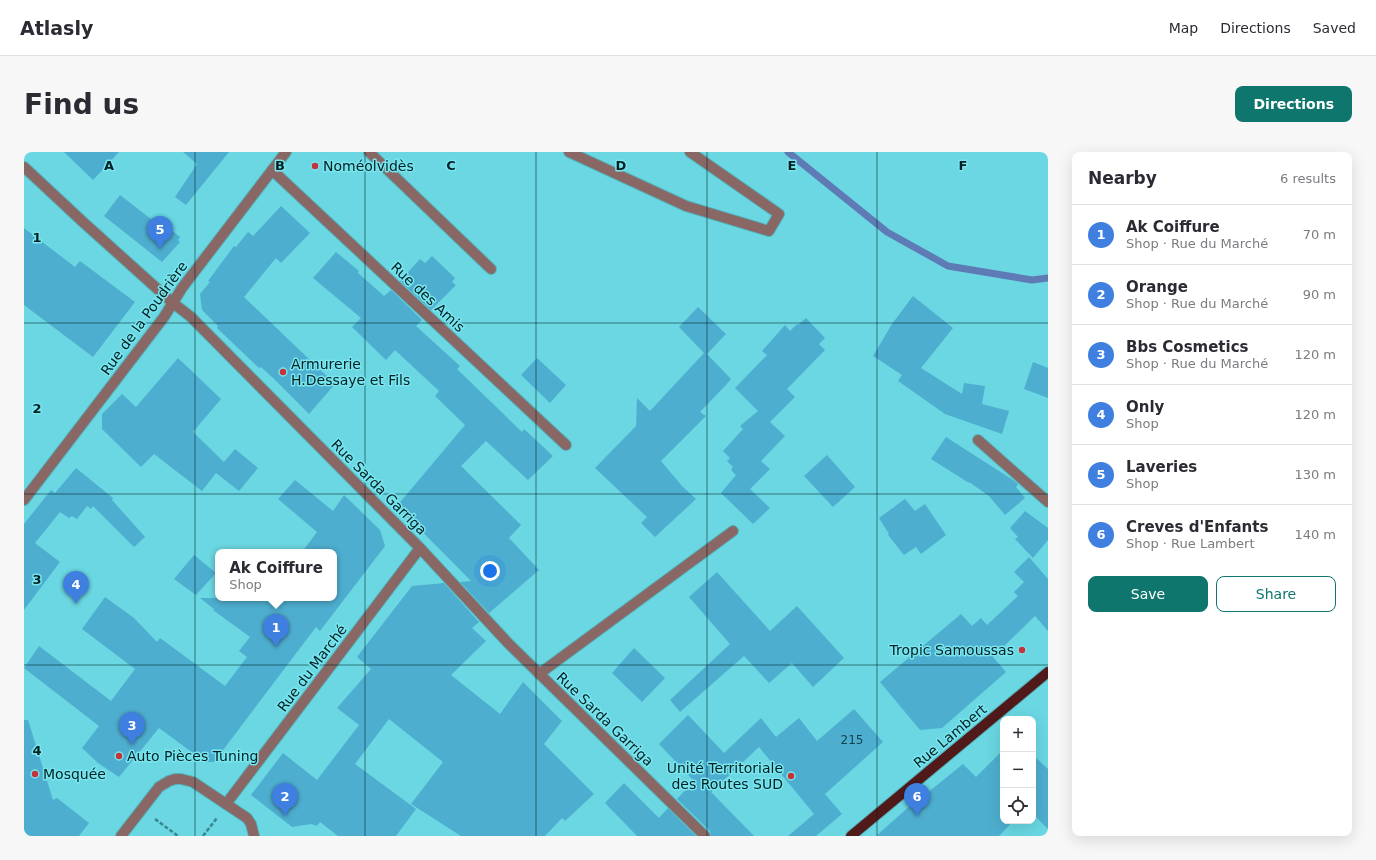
<!DOCTYPE html>
<meta charset="utf-8">
<style>
body{margin:0;font-family:"DejaVu Sans",sans-serif;background:#f7f7f7;color:#2b2b33}
.controls{position:absolute;right:12px;bottom:12px;display:grid;overflow:hidden;border-radius:8px;box-shadow:0 4px 16px #0002}
.controls button{width:36px;height:36px;display:grid;place-items:center;padding:0;border:0;border-bottom:1px solid #e1e1e2;background:#fff;color:#2b2b33;font:20px sans-serif}
.you{position:absolute;left:466px;top:419px;width:14px;height:14px;margin:-10px;border:3px solid #fff;border-radius:50%;background:#1a73e8;box-shadow:0 0 0 6px #1a73e833}
.badge{display:grid;place-items:center;width:26px;height:26px;border-radius:50%;background:#0f766e;color:#fff;font-size:13px;font-weight:700}
.pin{position:absolute;translate:-50% -33px;filter:drop-shadow(0 1px 2px #0008)}
.pin::after{content:'';position:absolute;top:21px;width:14px;height:12px;background:inherit;clip-path:polygon(0 0,100% 0,50% 100%)}
.popup{position:absolute;left:191px;top:397px;width:122px;height:52px;box-sizing:border-box;display:grid;place-content:center;border-radius:8px;background:#fff;filter:drop-shadow(0 1px 3px #0005);font-size:13px;white-space:nowrap;color:#7c7c81}
.popup b{font-size:15px;color:#2b2b33}
.popup::after{content:'';position:absolute;left:50%;top:100%;margin-left:-8px;border:8px solid transparent;border-top-color:#fff}
.list{margin:0;padding:0;list-style:none}
h2{display:flex;justify-content:space-between;align-items:center;height:52px;margin:0;padding:0 16px;font-size:17px}
h2 small{font-size:13px;font-weight:400;color:#7c7c81}
.list li{display:grid;grid-template-columns:26px 1fr auto;gap:12px;align-items:center;box-sizing:border-box;height:60px;padding:0 16px;border-top:1px solid #e1e1e2}
.list b{display:block;font-size:15px;white-space:nowrap}
.list p{margin:0;font-size:13px;white-space:nowrap;color:#7c7c81}
.list em{font-size:13px;font-style:normal;color:#7c7c81}
.actions{display:flex;gap:8px;padding:12px 16px}
.actions a{flex:1;padding:9px 0;border:1px solid #0f766e;border-radius:8px;text-align:center;font-size:14px;color:#0f766e}
.actions .main{background:#0f766e;color:#fff}
.icon{flex:none;width:22px;height:22px;fill:none;stroke:currentColor;stroke-width:2;stroke-linecap:round;stroke-linejoin:round}
.map{position:relative;flex:none;width:1024px;height:684px;overflow:hidden;border-radius:8px}
header{display:flex;align-items:center;gap:24px;box-sizing:border-box;height:56px;padding:0 20px;background:#fff;border-bottom:1px solid #e1e1e2}
header strong{font-size:19px}
nav{display:flex;gap:22px;margin-inline-start:auto;font-size:14px}
.intro{display:flex;align-items:center;justify-content:space-between;box-sizing:border-box;height:96px;padding:0 24px}
h1{margin:0;font-size:28px}
.button{padding:10px 18px;border-radius:8px;background:#0f766e;color:#fff;font-size:14px;font-weight:700}
main{display:flex;gap:24px;padding:0 24px}
aside{flex:1;background:#fff;border-radius:8px;box-shadow:0 4px 16px #0002}
.map>svg:first-child{display:block}
.lines{fill:none;stroke-linecap:round;stroke-linejoin:round}
.stream{stroke:#5f7bb6;stroke-width:7}
.building{fill:#4eaecf}
.minor-casing{stroke:#55b3bc;stroke-width:12}
.major-casing{stroke:#55b3bc;stroke-width:12}
.path{stroke:#3b868d;stroke-width:2.5;stroke-dasharray:4 2;stroke-linecap:butt}
.minor{stroke:#886764;stroke-width:10}
.major{stroke:#501a1a;stroke-width:10}
.grid{fill:none;stroke:#002124;stroke-width:1;stroke-opacity:0.55}
.poi-dot{fill:#c43539;stroke:#78e5ef;stroke-width:1.5}
.labels{text-anchor:middle;dominant-baseline:central;stroke-width:3;stroke-linejoin:round;paint-order:stroke}
.number-label{font-size:12px;fill:#14444f}
.poi-label{font-size:14px;fill:#002124;stroke:#78e5ef;text-anchor:start}
.street-label{font-size:14px;fill:#002124;stroke:#78e5ef}
.grid-label{font-size:13px;text-anchor:middle;font-weight:bold;fill:#002124;stroke:#78e5ef;stroke-width:3;stroke-linejoin:round;paint-order:stroke}
</style>
<header>
<strong>Atlasly</strong>
<nav><a>Map</a><a>Directions</a><a>Saved</a></nav>
</header>
<div class="intro"><h1>Find us</h1><a class="button">Directions</a></div>
<main>
<div class="map">
<svg width="1024" height="684" viewBox="0 0 1024 684">
<rect width="100%" height="100%" fill="#6ad7e2"/>
<g class="lines">
<path class="stream" d="M764,0L863,80L924,114L1008,128L1024,126"/>
</g>
<g class="building">
<path d="M40,0H95L69,28Z"/>
<path d="M159,0H205L162,53L151,45L173,12Z"/>
<path d="M96,43L140,77L142,74L156,85L154,88L156,90L138,110L80,64Z"/>
<path d="M257,54L286,81L257,111L252,106L220,145L311,232L285,262L248,225L237,215L235,216L193,176L194,174L178,158L176,142L186,130L184,129L210,94L212,95L224,80L229,84Z"/>
<path d="M0,76L51,115L56,109L111,150L69,205L0,153Z"/>
<path d="M312,100L335,119L334,121L360,144L367,138L398,168L392,174L436,214L433,217L498,280L500,277L529,304L504,328L462,289L437,314L497,373L485,386L515,418L465,461L436,430L447,429L373,354L441,273L411,244L415,239L371,198L362,208L328,175L337,166L289,126Z"/>
<path d="M408,104L431,126L428,130L432,133L407,158L376,129L396,107L401,111Z"/>
<path d="M889,144L929,176L897,216L938,242L940,231L961,234L958,252L985,259L978,282L921,262L874,229L878,223L849,204L868,172Z"/>
<path d="M674,155L702,182L683,202L707,227L702,233L676,260L682,264L637,309L658,334L672,347L631,385L617,371L623,365L571,316L612,274L613,246L626,259L680,201L655,175Z"/>
<path d="M782,166L801,186L795,192L801,198L763,237L771,245L746,270L761,284L737,309L746,317L726,337L746,356L729,372L697,341L712,323L707,318L709,315L703,309L706,306L699,299L719,277L716,274L734,259L711,236L743,203L738,199L761,173L766,179L773,172L774,173Z"/>
<path d="M154,206L197,247L169,280L200,310L211,297L234,316L215,339L192,321L178,339L130,302L117,315L78,277V262L98,242L112,255Z"/>
<path d="M513,206L542,233L526,251L497,223Z"/>
<path d="M1009,210L1024,216V246L1000,237Z"/>
<path d="M922,285L989,328L994,332L992,335L1001,346L981,363L965,344L945,330V331L907,307Z"/>
<path d="M803,303L831,335L809,355L780,324Z"/>
<path d="M52,316L89,346L88,348L121,385L110,395L69,354L67,357L63,354L53,367L48,364L45,366L36,360L11,391L36,410L0,458V372L27,338L31,341Z"/>
<path d="M271,328L309,359L320,343L356,378L361,394L296,479L292,475L190,610H181L135,576L95,625L74,611L58,596L75,574L0,516L15,494L87,549L111,517L58,477L81,445L110,466L133,490L136,486L201,534L223,505L215,499L226,485L189,458L190,457L176,446H310V400H278L293,380L254,347Z"/>
<path d="M881,347L891,359L901,352L922,383L897,402L892,395L880,403L864,383L865,382L855,366Z"/>
<path d="M1001,359L1024,376V388L1009,406L991,387L994,385L986,376Z"/>
<path d="M170,403L192,421L172,443L150,427Z"/>
<path d="M1005,405L1024,427V479L1011,464L969,505L982,520L918,576L896,578L856,530L937,462L948,474L957,466L963,473L994,444L990,440L1000,430L990,420Z"/>
<path d="M693,420L746,479L773,454L820,506L789,535L768,511L745,531L720,504L656,560L646,548L706,492L665,445Z"/>
<path d="M420,431L455,470L448,476L462,489L427,523L476,562L499,530L538,569L520,592L570,642L541,669L538,666L521,684H437L387,652L419,610L365,567L331,612L392,657L372,684H314L296,670L293,674L287,672L268,675L227,643L259,601L293,628L335,573L313,556L347,517L333,505L388,434Z"/>
<path d="M610,496L641,526L618,550L588,521Z"/>
<path d="M830,557L859,590L801,642L818,662L792,684H764L790,662L735,595L687,640L730,684H687L686,679L653,647L670,629L635,592L664,563L700,601L737,566L752,585L775,566L793,589Z"/>
<path d="M0,568H4L29,648L33,646L65,671L55,684H0Z"/>
<path d="M979,598V669H989L975,684H852L896,645L897,646L939,612L952,625Z"/>
<path d="M1009,603L1024,617V677L1009,662Z"/>
<path d="M600,631L635,666L644,656L672,684H613L581,651Z"/>
</g>
<g class="lines">
<g class="minor-casing">
<g id="minor">
<path d="M345,0L467,117"/>
<path d="M545,0L662,54L745,79L755,62L666,0"/>
<path d="M0,15L59,70L149,151L167,165L396,396L484,491L681,684"/>
<path d="M248,18L542,293"/>
<path d="M954,288L1024,350"/>
<path d="M0,348L140,165L158,136L262,0"/>
<path d="M515,522L709,379"/>
<path d="M202,652L396,396"/>
<path d="M97,684L135,635L145,629L151,627H157L169,630L223,666L227,672L230,684"/>
</g>
</g>
<g class="major-casing">
<path id="major" d="M827,684L1024,520"/>
</g>
<g class="path">
<path d="M131,667L154,684"/>
<path d="M179,684L193,666"/>
</g>
<use href="#minor" class="minor"/>
<use href="#major" class="major"/>
</g>
<path class="grid" d="M171,0V684M341,0V684M512,0V684M683,0V684M853,0V684M0,171H1024M0,342H1024M0,513H1024"/>
<g class="poi-dot">
<circle cx="291" cy="14" r="4"/>
<circle cx="259" cy="220" r="4"/>
<circle cx="998" cy="498" r="4"/>
<circle cx="95" cy="604" r="4"/>
<circle cx="11" cy="622" r="4"/>
<circle cx="767" cy="624" r="4"/>
</g>
<g class="labels">
<g class="number-label">
<text x="828" y="588">215</text>
</g>
<g class="poi-label">
<text x="299" y="14">Noméolvidès</text>
<text x="267" y="212">Armurerie<tspan x="267" dy="16">H.Dessaye et Fils</tspan></text>
<text x="990" y="498" text-anchor="end">Tropic Samoussas</text>
<text x="103" y="604">Auto Pièces Tuning</text>
<text x="759" y="616" text-anchor="end">Unité Territoriale<tspan x="759" dy="16">des Routes SUD</tspan></text>
<text x="19" y="622">Mosquée</text>
</g>
<g class="street-label">
<text transform="translate(404 145) rotate(43)">Rue des Amis</text>
<text transform="translate(120 166) rotate(-54)">Rue de la Poudrière</text>
<text transform="translate(355 335) rotate(45)">Rue Sarda Garriga</text>
<text transform="translate(288 516) rotate(-53)">Rue du Marché</text>
<text transform="translate(581 567) rotate(44)">Rue Sarda Garriga</text>
<text transform="translate(926 584) rotate(-40)">Rue Lambert</text>
</g>
</g>
<g class="grid-label">
<text x="85" y="18">A</text>
<text x="256" y="18">B</text>
<text x="427" y="18">C</text>
<text x="597" y="18">D</text>
<text x="768" y="18">E</text>
<text x="939" y="18">F</text>
<text x="13" y="90">1</text>
<text x="13" y="261">2</text>
<text x="13" y="432">3</text>
<text x="13" y="603">4</text>
</g>
</svg>
<div class="controls">
<button>+</button>
<button>−</button>
<button><svg class="icon" aria-label="locate" viewBox="0 0 24 24"><circle cx="12" cy="12" r="6"/><path d="M12 2v4M12 18v4M2 12h4M18 12h4"/></svg></button>
</div>
<div class="you"></div>
<div class="pin badge" style="left:252px;top:495px;background:#3f7fe0">1</div>
<div class="popup"><b>Ak Coiffure</b>Shop</div>
<div class="pin badge" style="left:261px;top:664px;background:#3f7fe0">2</div>
<div class="pin badge" style="left:108px;top:593px;background:#3f7fe0">3</div>
<div class="pin badge" style="left:52px;top:452px;background:#3f7fe0">4</div>
<div class="pin badge" style="left:136px;top:97px;background:#3f7fe0">5</div>
<div class="pin badge" style="left:893px;top:664px;background:#3f7fe0">6</div>
</div>
<aside>
<h2>Nearby<small>6 results</small></h2>
<ul class="list">
<li><span class="badge" style="background:#3f7fe0">1</span><div><b>Ak Coiffure</b><p>Shop · Rue du Marché</p></div><em>70 m</em></li>
<li><span class="badge" style="background:#3f7fe0">2</span><div><b>Orange</b><p>Shop · Rue du Marché</p></div><em>90 m</em></li>
<li><span class="badge" style="background:#3f7fe0">3</span><div><b>Bbs Cosmetics</b><p>Shop · Rue du Marché</p></div><em>120 m</em></li>
<li><span class="badge" style="background:#3f7fe0">4</span><div><b>Only</b><p>Shop</p></div><em>120 m</em></li>
<li><span class="badge" style="background:#3f7fe0">5</span><div><b>Laveries</b><p>Shop</p></div><em>130 m</em></li>
<li><span class="badge" style="background:#3f7fe0">6</span><div><b>Creves d'Enfants</b><p>Shop · Rue Lambert</p></div><em>140 m</em></li>
</ul>
<div class="actions"><a class="main">Save</a><a>Share</a></div>
</aside>
</main>
